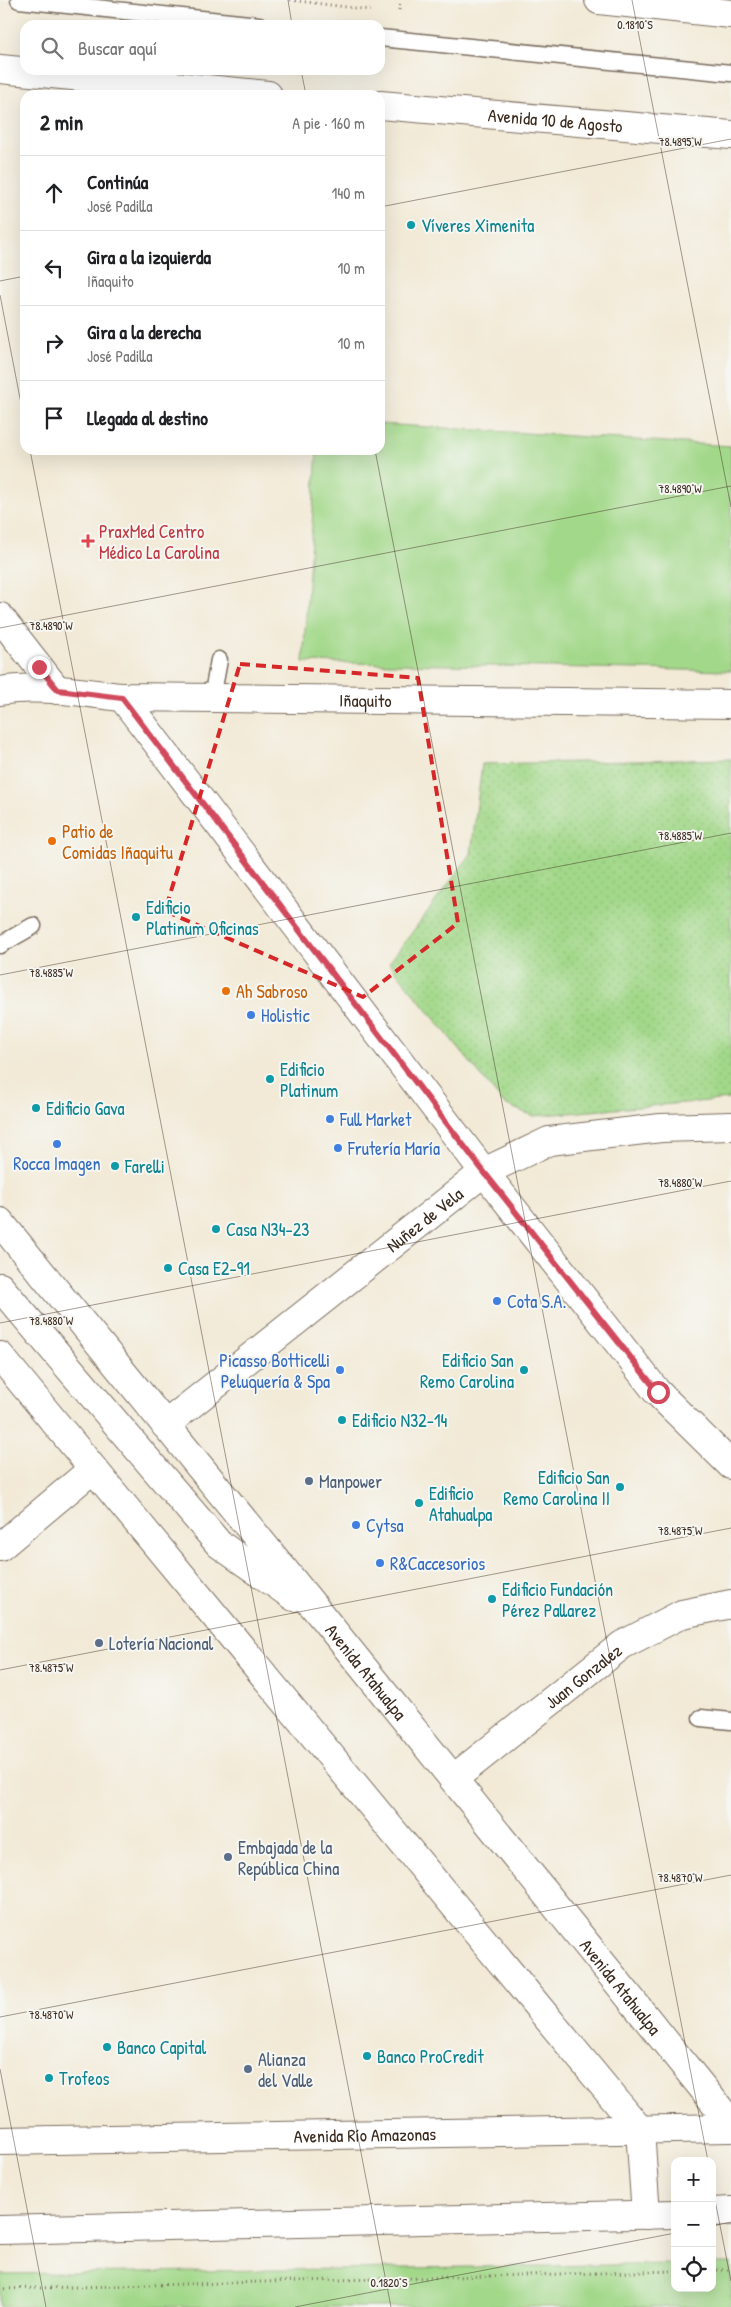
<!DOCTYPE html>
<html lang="es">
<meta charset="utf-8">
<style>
body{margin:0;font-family:"Patrick Hand",sans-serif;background:#f2f2f2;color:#202124}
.controls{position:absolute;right:15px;bottom:15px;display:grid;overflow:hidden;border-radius:10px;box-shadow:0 5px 20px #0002}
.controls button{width:45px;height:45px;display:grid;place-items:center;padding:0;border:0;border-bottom:1px solid #e0e0e0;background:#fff;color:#202124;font:25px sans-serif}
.stop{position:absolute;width:15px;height:15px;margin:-11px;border:4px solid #d1495b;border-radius:50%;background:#fff}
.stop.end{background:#d1495b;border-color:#fff;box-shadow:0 1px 5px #0008}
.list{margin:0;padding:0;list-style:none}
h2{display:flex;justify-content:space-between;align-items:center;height:65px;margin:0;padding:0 20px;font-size:21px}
h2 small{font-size:16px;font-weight:400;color:#757577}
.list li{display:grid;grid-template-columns:32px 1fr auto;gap:15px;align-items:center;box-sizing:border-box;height:75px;padding:0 20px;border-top:1px solid #e0e0e0}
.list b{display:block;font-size:19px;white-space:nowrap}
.list p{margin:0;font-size:16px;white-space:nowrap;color:#757577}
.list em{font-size:16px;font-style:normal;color:#757577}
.icon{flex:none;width:28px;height:28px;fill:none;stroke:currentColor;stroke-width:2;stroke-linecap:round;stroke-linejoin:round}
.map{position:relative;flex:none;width:731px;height:2307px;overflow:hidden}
.search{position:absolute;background:#fff;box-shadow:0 5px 20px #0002;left:20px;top:20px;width:365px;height:55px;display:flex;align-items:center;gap:12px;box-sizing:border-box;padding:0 18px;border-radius:15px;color:#757577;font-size:19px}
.panel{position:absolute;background:#fff;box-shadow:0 5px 20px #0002;left:20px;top:90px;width:365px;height:365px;border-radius:15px}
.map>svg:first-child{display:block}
.grass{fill:url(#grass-dots);stroke:#6e8154}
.park{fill:#a2d889;stroke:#6e8154}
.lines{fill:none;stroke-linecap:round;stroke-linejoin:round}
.service-casing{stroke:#7b6d5f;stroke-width:19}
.minor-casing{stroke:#7b6d5f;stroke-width:30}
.secondary-casing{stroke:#7b6d5f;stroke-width:30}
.primary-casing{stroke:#7b6d5f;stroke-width:30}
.path{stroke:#7b6d5f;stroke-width:3;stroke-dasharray:1 4;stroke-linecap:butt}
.service{stroke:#fff;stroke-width:16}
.minor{stroke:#fff;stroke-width:28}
.secondary{stroke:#fff;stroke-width:28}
.primary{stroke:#fff;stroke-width:28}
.route{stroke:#d1495b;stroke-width:6}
.marked{fill:none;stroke:#d62828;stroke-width:4;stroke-dasharray:10 6;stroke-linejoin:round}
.ticks{fill:none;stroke:#3b2a1e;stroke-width:1;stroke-opacity:0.45}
.culture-dot{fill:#0f9aa8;stroke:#f6f6f2;stroke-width:2}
.health-dot{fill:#e0444e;stroke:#f6f6f2;stroke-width:2}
.food-dot{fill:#e8710a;stroke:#f6f6f2;stroke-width:2}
.shop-dot{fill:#3f7fe0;stroke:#f6f6f2;stroke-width:2}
.service-dot{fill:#5c6f8a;stroke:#f6f6f2;stroke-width:2}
.labels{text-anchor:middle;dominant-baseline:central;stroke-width:4;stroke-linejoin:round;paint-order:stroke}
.street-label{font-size:18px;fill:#3b2a1e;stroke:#f6f6f2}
.culture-label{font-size:18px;fill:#0d838f;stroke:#f6f6f2;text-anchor:start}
.health-label{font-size:18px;fill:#be3a42;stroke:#f6f6f2;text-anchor:start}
.food-label{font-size:18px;fill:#c56008;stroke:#f6f6f2;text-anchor:start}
.shop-label{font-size:18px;fill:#366cbe;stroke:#f6f6f2;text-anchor:start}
.service-label{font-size:18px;fill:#4e5e75;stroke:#f6f6f2;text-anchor:start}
.ticks-label{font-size:12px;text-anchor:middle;fill:#3b2a1e;stroke:#f6f6f2;stroke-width:4;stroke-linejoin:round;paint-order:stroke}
</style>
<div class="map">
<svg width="731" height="2307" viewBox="0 0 731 2307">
<defs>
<pattern id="grass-dots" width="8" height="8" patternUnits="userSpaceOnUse" patternTransform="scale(1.25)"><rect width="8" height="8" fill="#a2d889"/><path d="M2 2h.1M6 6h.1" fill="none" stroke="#8cba76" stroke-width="1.8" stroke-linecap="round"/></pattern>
</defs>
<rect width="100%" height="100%" fill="#f6f6f2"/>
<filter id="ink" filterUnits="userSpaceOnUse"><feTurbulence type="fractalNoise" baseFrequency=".02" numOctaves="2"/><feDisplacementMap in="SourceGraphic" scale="10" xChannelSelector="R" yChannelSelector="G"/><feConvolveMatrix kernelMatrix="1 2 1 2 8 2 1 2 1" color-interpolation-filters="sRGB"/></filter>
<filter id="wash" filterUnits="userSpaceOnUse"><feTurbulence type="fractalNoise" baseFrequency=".0096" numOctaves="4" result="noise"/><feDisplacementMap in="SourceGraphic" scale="20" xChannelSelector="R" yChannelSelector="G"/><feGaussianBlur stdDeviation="1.12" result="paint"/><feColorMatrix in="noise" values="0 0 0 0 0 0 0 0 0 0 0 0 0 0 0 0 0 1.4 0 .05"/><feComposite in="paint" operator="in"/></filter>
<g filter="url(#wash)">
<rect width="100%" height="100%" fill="#f2ead7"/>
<path class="grass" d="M731,759V1099L533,1116L504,1104L389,963L471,854L482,764Z"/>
<g class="park">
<path d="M380,424L731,446V671L303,662L317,450H380Z"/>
<path d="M712,2263H731V2307H0V2274L675,2264V2288H712Z"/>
</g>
</g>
<g filter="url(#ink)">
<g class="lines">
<g class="service-casing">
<g id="service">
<path d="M19,0L259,25"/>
<path d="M380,38L731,73"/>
<path d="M212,698L219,660"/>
<path d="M0,945L33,926"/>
<path d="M701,1718L731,1721"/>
</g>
</g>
<g class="minor-casing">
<g id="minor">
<path d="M0,617L57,690"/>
<path id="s1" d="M0,691C40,684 83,693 122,697L731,704"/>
<path d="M122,697L484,1172L657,1392L731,1465"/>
<path id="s2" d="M165,1425L484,1172L549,1141L661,1128L731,1126"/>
<path d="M0,1547L93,1469"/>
<path id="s3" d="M453,1779L622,1645L682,1614L731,1604"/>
</g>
</g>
<g class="secondary-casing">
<g id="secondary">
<path id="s4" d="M0,1222L324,1619L731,2123"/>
<path d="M0,1287L219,1544L294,1597"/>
<path d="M0,1356L640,2130L646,2215"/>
<path id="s5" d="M0,2141L731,2128"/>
<path d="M712,2212L731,2211"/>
<path d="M0,2230L675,2214"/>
</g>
</g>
<g class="primary-casing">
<g id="primary">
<path d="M599,0L731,14"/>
<path d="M0,69L268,95"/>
<path id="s6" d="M380,105L731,135"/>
</g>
</g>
<g class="path">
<path d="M290,0L370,10"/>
<path d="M399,10L400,1"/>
<path d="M712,2270H731"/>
<path d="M0,2289L675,2271"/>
</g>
<use href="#service" class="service"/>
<use href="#minor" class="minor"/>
<use href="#secondary" class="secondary"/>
<use href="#primary" class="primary"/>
</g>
</g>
<g class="lines" filter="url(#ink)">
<path class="route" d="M39,667L58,690L122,698L484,1172L658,1392"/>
</g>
<path class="marked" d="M240,664L418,678L458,923L363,997L165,911Z"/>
<path class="ticks" d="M288,0L292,25M632,0L731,507M301,70L306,95M380,207L731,139M0,281L25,276M0,295L25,424M30,450L391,2307M375,450L708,2161M0,628L731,486M0,975L731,833M0,1323L731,1181M0,1670L731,1528M0,2017L731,1875M0,2069L46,2307M712,2185L731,2281M712,2226L731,2222M295,2307L675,2233"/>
<g class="culture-dot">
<circle cx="411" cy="225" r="5"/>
<circle cx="136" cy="917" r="5"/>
<circle cx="270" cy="1079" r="5"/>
<circle cx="36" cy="1108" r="5"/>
<circle cx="115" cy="1166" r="5"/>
<circle cx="216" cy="1229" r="5"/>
<circle cx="168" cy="1268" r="5"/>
<circle cx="524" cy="1370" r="5"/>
<circle cx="342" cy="1420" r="5"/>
<circle cx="620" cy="1487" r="5"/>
<circle cx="419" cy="1503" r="5"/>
<circle cx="492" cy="1599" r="5"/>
<circle cx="107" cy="2047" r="5"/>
<circle cx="367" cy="2056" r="5"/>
<circle cx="49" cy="2078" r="5"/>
</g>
<path class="health-dot" d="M85.5 533.5h5v5h5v5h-5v5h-5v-5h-5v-5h5z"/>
<g class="food-dot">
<circle cx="52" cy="841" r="5"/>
<circle cx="226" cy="991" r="5"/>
</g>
<g class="shop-dot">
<circle cx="251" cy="1015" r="5"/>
<circle cx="330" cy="1119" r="5"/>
<circle cx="57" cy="1144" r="5"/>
<circle cx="338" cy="1148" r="5"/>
<circle cx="497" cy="1301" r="5"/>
<circle cx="340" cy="1370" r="5"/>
<circle cx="356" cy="1525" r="5"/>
<circle cx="380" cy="1563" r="5"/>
</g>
<g class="service-dot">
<circle cx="309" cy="1481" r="5"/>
<circle cx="99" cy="1643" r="5"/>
<circle cx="228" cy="1857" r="5"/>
<circle cx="248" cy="2069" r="5"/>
</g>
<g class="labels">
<g class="street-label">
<text stroke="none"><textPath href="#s6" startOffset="176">Avenida 10 de Agosto</textPath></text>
<text stroke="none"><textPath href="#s1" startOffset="366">Iñaquito</textPath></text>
<text stroke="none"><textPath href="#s2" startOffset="331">Nuñez de Vela</textPath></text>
<text stroke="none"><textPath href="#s4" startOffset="580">Avenida Atahualpa</textPath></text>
<text stroke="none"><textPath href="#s3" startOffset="166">Juan Gonzalez</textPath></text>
<text stroke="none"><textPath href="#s4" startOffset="985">Avenida Atahualpa</textPath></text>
<text stroke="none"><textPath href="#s5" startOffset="365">Avenida Río Amazonas</textPath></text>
</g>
<g class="culture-label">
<text x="421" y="225">Víveres Ximenita</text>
<text x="146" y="907">Edificio<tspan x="146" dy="21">Platinum Oficinas</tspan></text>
<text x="280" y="1069">Edificio<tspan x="280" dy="21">Platinum</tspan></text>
<text x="46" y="1108">Edificio Gava</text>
<text x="125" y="1166">Farelli</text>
<text x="226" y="1229">Casa N34-23</text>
<text x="178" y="1268">Casa E2-91</text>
<text x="514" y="1360" text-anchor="end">Edificio San<tspan x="514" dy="21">Remo Carolina</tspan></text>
<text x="352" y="1420">Edificio N32-14</text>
<text x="610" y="1477" text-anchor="end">Edificio San<tspan x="610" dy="21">Remo Carolina II</tspan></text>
<text x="429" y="1493">Edificio<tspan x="429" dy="21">Atahualpa</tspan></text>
<text x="502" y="1589">Edificio Fundación<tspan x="502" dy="21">Pérez Pallarez</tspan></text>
<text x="117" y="2047">Banco Capital</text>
<text x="377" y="2056">Banco ProCredit</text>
<text x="59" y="2078">Trofeos</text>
</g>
<g class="health-label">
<text x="99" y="531">PraxMed Centro<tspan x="99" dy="21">Médico La Carolina</tspan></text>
</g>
<g class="food-label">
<text x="62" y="831">Patio de<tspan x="62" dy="21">Comidas Iñaquitu</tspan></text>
<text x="236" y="991">Ah Sabroso</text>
</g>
<g class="shop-label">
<text x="261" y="1015">Holistic</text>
<text x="340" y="1119">Full Market</text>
<text x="348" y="1148">Frutería María</text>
<text x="57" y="1163" text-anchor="middle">Rocca Imagen</text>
<text x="507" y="1301">Cota S.A.</text>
<text x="330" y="1360" text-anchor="end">Picasso Botticelli<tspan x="330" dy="21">Peluquería &amp; Spa</tspan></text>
<text x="366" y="1525">Cytsa</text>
<text x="390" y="1563">R&amp;Caccesorios</text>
</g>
<g class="service-label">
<text x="319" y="1481">Manpower</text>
<text x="109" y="1643">Lotería Nacional</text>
<text x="238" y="1847">Embajada de la<tspan x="238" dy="21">República China</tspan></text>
<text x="258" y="2059">Alianza<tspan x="258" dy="21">del Valle</tspan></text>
</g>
</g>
<g class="ticks-label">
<text x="635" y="29">0.1810°S</text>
<text x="680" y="146">78.4895°W</text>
<text x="680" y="493">78.4890°W</text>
<text x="51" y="630">78.4890°W</text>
<text x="680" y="840">78.4885°W</text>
<text x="51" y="977">78.4885°W</text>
<text x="680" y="1187">78.4880°W</text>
<text x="51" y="1325">78.4880°W</text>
<text x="680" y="1535">78.4875°W</text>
<text x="51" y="1672">78.4875°W</text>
<text x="680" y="1882">78.4870°W</text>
<text x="51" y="2019">78.4870°W</text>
<text x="389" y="2287">0.1820°S</text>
</g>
</svg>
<div class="controls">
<button>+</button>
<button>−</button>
<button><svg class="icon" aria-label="locate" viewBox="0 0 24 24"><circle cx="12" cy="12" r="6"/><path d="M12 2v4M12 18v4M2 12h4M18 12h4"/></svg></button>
</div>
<div class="stop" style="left:658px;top:1392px"></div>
<div class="stop end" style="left:39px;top:667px"></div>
<div class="search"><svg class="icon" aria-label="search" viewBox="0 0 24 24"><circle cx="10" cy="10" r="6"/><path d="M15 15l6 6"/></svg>Buscar aquí</div>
<section class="panel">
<h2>2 min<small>A pie · 160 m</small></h2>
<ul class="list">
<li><svg class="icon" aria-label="ahead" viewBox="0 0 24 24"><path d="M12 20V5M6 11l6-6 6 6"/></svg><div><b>Continúa</b><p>José Padilla</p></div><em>140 m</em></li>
<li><svg class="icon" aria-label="left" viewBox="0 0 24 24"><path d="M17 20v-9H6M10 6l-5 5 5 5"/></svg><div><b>Gira a la izquierda</b><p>Iñaquito</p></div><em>10 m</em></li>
<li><svg class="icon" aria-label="right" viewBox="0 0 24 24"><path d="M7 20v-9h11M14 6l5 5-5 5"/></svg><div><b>Gira a la derecha</b><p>José Padilla</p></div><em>10 m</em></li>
<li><svg class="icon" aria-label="arrive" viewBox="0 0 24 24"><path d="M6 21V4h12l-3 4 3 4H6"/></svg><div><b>Llegada al destino</b></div></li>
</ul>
</section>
</div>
